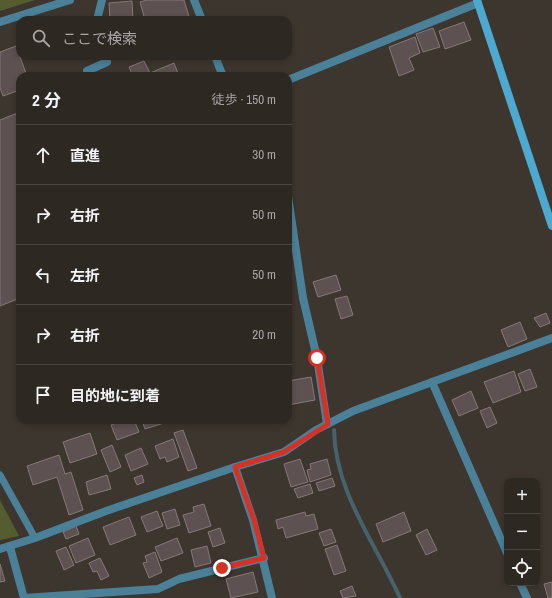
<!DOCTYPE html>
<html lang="ja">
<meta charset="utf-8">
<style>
body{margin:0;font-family:"Archivo Narrow","Noto Sans JP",sans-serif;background:#36302a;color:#f1f3f6}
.controls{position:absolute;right:12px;bottom:12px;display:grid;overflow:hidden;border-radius:8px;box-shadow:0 2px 6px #0003}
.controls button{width:36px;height:36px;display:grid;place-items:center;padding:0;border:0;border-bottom:1px solid #494440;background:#2e2822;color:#f1f3f6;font:20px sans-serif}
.stop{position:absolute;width:12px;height:12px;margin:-9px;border:3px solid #d93025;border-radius:50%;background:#fff}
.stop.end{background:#d93025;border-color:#fff;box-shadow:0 1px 4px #0008}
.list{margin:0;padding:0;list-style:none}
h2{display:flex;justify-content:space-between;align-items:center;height:52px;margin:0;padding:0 16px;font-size:17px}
h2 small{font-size:13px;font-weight:400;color:#a7a6a5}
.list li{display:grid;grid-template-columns:26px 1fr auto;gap:12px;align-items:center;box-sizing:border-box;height:60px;padding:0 16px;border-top:1px solid #494440}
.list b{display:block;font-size:15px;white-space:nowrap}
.list em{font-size:13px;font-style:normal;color:#a7a6a5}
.icon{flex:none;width:22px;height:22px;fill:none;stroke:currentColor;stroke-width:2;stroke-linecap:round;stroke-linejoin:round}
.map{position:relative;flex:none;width:552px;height:598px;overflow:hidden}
.search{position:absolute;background:#2e2822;box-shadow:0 2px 6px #0003;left:16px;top:16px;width:276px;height:44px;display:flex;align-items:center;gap:10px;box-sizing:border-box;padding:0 14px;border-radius:12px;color:#a7a6a5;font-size:15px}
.panel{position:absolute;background:#2e2822;box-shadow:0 2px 6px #0003;left:16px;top:72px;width:276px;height:352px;border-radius:12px}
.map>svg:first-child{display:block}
.green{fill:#555d30}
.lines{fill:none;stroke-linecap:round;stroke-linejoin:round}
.stream{stroke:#46626d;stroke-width:4}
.building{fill:#5e5151;stroke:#867878}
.lane{stroke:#4a8199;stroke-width:7}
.street{stroke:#4a8199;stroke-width:8}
.secondary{stroke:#4caad1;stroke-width:8}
.route{stroke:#d93025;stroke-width:5}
</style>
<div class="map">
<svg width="552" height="598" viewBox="0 0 552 598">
<rect width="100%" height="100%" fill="#3d362e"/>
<g class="green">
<path d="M0,0H35L0,11Z"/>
<path d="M0,500L19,536L0,540Z"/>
</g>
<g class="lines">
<path class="stream" d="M334,430C335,492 376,544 400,598"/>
</g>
<g class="building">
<path d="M147,0H184L190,20H145L140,2Z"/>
<path d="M132,1L133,20H110L109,3Z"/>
<path d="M464,22L471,40L445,49L439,31Z"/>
<path d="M433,28L440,47L423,52L416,34Z"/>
<path d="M415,37L420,53L409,58L414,70L399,76L389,47Z"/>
<path d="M16,46L27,76H20V90L3,96L0,88V52Z"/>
<path d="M144,61L150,73L174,63L179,76H133L129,67Z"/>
<path d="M20,112V298L0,306V120Z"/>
<path d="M336,275L341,290L318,297L313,282Z"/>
<path d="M347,296L353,315L341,319L335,299Z"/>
<path d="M546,313L550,323L540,327L534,318Z"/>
<path d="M520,322L527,339L508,347L501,330Z"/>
<path d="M530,369L537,387L525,391L518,374Z"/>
<path d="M514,371L521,392L493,403L484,382Z"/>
<path d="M311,377L315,400L288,405V381Z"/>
<path d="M471,391L478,408L459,416L452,400Z"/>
<path d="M490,407L497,423L487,428L480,411Z"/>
<path d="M124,420H134L139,432L117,440L111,425Z"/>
<path d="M142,420H163L164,423L145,429Z"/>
<path d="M183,430L197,468L188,471L174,433Z"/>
<path d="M90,433L97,454L70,463L63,442Z"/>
<path d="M173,439L179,457L167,462L165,457L160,459L155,446Z"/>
<path d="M112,445L121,467L110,472L101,450Z"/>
<path d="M141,448L148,464L131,471L125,455Z"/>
<path d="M59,455L65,474L71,472L83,510L69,515L57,477L33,485L27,466Z"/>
<path d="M300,459L308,482L291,487L284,464Z"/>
<path d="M327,459L331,475L310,482L307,470L311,469L310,464Z"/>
<path d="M107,475L111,489L89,495L86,482Z"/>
<path d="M142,475L144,482L137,485L134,478Z"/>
<path d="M332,478L335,486L319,491L316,483Z"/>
<path d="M310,484L313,493L298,498L294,489Z"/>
<path d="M204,504L211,526L189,533L183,515L194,512L193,507Z"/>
<path d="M175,509L180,525L167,529L162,513Z"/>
<path d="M157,511L163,526L147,532L141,517Z"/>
<path d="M305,512L306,516L314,514L318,529L286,538L283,527L278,529L276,520Z"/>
<path d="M404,512L411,531L383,542L376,524Z"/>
<path d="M129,517L136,535L110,545L103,527Z"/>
<path d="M76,526L79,534L66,539L63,532Z"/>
<path d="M220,528L225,543L213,547L208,532Z"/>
<path d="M331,529L336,542L324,546L319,533Z"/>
<path d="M427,529L437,550L426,555L416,535Z"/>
<path d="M88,538L95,555L76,563L69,546Z"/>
<path d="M177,538L183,553L161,561L155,547Z"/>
<path d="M337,545L346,571L334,575L325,549Z"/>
<path d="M207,546L211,563L195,567L191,550Z"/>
<path d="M66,547L74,565L64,570L56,551Z"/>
<path d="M155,552L162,572L149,578L143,563L147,562L145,556Z"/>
<path d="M100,558L109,576L101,580L97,571L93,572L89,563Z"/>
<path d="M0,564L5,581L0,582Z"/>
<path d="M253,572L258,592L231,598L226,579Z"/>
<path d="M552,582V598H548L544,584Z"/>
<path d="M352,586L356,596L343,598L340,591Z"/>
</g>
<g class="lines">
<path class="lane" d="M0,475L35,538"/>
<g class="street">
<path d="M194,0L202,20"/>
<path d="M97,20L102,0"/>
<path d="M0,22L70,0"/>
<path d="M215,56L222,74L225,76"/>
<path d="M87,71L107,62L103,56"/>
<path d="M288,80L478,3"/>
<path d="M288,196L303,298L317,358L327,424"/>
<path d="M432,382L507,553"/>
<path d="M235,467L253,520L272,598"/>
<path d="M10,547L24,598"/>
<path d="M0,549L35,538L106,511L235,467L284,452L316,430L353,411L552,338"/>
<path d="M520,583L527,598"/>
<path d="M24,598L158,589L179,579L264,558"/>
</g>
<path class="secondary" d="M477,0L552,226"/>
</g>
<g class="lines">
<path class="route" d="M222,568L264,558L254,520L235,467L284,452L328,424L317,358"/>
</g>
</svg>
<div class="controls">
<button>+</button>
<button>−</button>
<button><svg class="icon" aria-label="locate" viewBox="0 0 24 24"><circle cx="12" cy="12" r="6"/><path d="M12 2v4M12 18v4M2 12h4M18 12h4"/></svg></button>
</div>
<div class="stop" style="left:317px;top:358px"></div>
<div class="stop end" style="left:222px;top:568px"></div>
<div class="search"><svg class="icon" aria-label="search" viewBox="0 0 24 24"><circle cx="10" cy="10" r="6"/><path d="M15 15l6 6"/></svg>ここで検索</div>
<section class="panel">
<h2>2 分<small>徒歩 · 150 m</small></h2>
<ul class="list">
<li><svg class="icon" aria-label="ahead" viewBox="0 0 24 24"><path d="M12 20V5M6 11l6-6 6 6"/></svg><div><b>直進</b></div><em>30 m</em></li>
<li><svg class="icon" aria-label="right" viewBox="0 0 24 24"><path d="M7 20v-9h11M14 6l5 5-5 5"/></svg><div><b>右折</b></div><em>50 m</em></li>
<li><svg class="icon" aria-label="left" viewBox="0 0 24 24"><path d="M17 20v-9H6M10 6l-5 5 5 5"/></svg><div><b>左折</b></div><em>50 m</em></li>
<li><svg class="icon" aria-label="right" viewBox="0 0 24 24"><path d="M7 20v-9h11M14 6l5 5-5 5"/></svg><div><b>右折</b></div><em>20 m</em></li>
<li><svg class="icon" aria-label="arrive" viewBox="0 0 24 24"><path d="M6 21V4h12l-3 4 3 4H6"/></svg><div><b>目的地に到着</b></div></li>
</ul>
</section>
</div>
